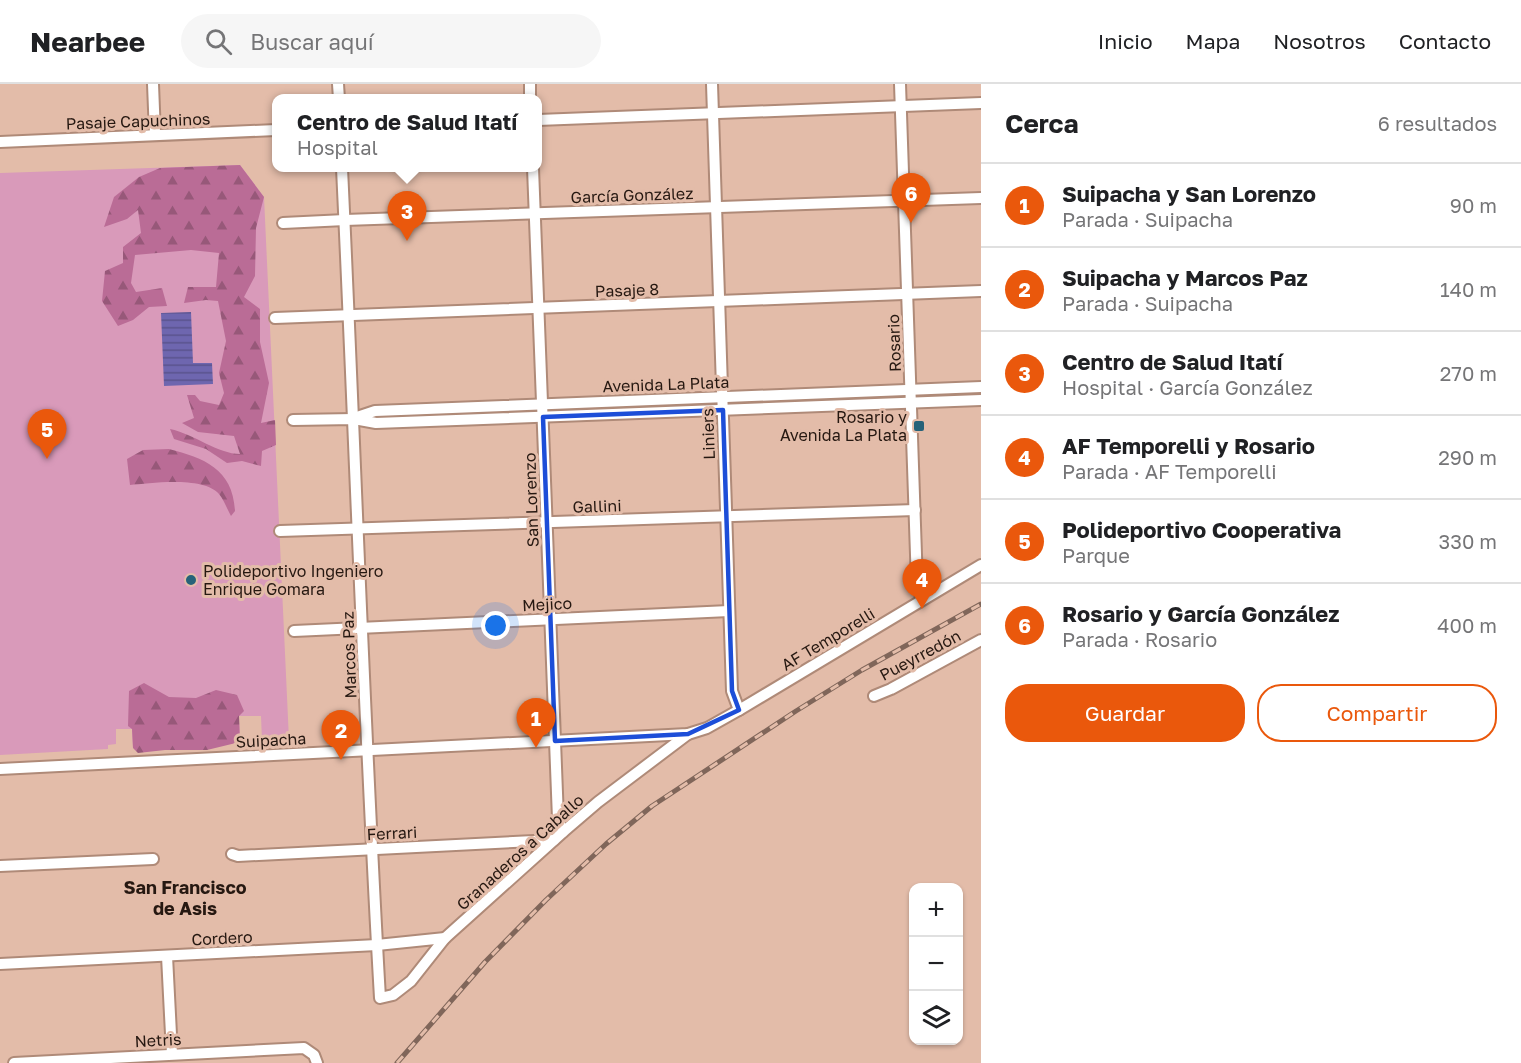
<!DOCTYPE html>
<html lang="es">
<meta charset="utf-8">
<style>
body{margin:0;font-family:"Golos Text",sans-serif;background:#f6f6f6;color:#202124}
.controls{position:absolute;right:18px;bottom:18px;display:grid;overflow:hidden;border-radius:12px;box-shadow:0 2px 4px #0004}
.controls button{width:54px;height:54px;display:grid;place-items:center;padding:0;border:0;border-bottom:2px solid #e0e0e0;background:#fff;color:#202124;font:30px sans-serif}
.you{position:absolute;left:496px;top:542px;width:21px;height:21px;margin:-15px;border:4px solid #fff;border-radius:50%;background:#1a73e8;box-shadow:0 0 0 9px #1a73e833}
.badge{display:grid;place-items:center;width:39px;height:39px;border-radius:50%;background:#ea580c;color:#fff;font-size:20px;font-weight:700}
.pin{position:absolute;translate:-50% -50px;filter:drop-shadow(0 2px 3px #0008)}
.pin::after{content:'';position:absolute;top:32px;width:21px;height:18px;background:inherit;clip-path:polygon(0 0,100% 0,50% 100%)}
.popup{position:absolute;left:272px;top:10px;width:270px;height:78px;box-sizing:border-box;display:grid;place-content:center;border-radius:12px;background:#fff;filter:drop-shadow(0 2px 4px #0005);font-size:20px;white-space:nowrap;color:#757577}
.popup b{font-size:22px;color:#202124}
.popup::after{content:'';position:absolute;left:50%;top:100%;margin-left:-12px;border:12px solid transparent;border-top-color:#fff}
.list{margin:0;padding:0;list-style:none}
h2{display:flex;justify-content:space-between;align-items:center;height:78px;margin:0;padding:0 24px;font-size:26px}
h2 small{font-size:20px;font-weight:400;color:#757577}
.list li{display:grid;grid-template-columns:39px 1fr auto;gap:18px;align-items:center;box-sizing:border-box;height:84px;padding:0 24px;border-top:2px solid #e0e0e0}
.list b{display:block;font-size:22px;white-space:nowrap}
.list p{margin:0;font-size:20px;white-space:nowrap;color:#757577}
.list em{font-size:20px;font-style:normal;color:#757577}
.actions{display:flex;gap:12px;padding:18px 24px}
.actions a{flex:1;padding:14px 0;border:2px solid #ea580c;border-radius:24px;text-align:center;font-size:21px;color:#ea580c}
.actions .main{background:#ea580c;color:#fff}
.icon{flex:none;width:33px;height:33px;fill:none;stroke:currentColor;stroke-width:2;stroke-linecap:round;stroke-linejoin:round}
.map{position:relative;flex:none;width:981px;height:979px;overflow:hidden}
header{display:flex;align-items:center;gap:36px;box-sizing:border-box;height:84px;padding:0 30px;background:#fff;border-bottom:2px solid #e0e0e0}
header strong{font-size:28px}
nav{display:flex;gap:33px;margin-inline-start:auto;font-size:21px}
.search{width:420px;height:54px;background:#f6f6f6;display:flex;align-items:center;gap:15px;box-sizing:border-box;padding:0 21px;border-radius:33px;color:#757577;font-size:22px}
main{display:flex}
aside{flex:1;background:#fff}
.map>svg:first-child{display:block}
.green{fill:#d99aba}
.forest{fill:url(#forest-firs)}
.water{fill:url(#water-rules)}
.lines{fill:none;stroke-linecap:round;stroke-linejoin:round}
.minor-casing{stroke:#af8a78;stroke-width:14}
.minor{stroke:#fff;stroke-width:10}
.rail-casing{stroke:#80665a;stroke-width:5}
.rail{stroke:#e3bca9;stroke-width:3;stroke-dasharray:9;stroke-linecap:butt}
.marked{fill:none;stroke:#1d4ed8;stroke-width:4.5;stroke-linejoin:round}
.poi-dot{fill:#266279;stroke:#e3bca9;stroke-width:2}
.labels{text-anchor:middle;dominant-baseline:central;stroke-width:6;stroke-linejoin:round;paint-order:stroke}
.street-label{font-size:16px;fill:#261811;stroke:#e3bca9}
.poi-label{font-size:16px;fill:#261811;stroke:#e3bca9;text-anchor:end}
.neighbourhood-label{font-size:18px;font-weight:bold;fill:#261811;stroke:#e3bca9}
</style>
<header>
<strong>Nearbee</strong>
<div class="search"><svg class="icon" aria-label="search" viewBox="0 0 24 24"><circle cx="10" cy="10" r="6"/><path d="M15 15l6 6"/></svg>Buscar aquí</div>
<nav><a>Inicio</a><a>Mapa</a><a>Nosotros</a><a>Contacto</a></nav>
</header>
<main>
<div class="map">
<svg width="981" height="979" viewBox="0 0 981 979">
<defs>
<pattern id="forest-firs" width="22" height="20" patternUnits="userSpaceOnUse" patternTransform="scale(1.5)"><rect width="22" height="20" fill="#ba6c96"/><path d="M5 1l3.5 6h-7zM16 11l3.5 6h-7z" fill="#975879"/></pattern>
<pattern id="water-rules" width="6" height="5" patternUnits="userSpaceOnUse" patternTransform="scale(1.5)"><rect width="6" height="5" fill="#6e66af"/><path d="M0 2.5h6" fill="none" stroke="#5a538d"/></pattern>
</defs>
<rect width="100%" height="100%" fill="#e3bca9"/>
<path class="green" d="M240,81L264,113L289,656L262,657L261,632H239L240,658L133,664L132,645H116V660L108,661V665L0,671V89Z"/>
<g class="forest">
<path d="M240,81L264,113L256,144L255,192L244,213L260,225V258L269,299L261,339L275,336L276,361L262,367L261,382L242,377L227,379L206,365L174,355L170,345C194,350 218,370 240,370L234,352L198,348L182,339L194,334L187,311H195L200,317L219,321L224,309L219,289L226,257L218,217L206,216L184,219L188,203H216L219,169L191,166L135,171L131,199L136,208L162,204L167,222L149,223L133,236L118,242L102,217L105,187L123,179V163L141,149L138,126L127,135L104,143L114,113L139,93L160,84Z"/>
<path d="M169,365C204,374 233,385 235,427L231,432C227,425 224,416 219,410C204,392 151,399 130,401L127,375L143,366Z"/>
<path d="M144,599L169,613L196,614L216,606L237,611L244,627L239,632L240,658L207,666H165L138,669L133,664L132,645L128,642L129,607Z"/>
</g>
<path class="water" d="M191,228L193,279H212L213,300L164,302L161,229Z"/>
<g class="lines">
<g class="minor-casing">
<g id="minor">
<path d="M153,0L155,51"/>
<path d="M338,0L339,15"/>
<path d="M530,0V15"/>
<path d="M712,0L732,607L739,626"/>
<path d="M900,0L917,500L922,516"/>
<path d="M538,36L981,19"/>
<path d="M0,58L276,46"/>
<path d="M342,84C355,361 364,638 380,914L393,911L411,897L445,854L563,748L598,718L688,650"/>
<path d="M533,84L558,735L563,748"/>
<path d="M283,139L345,136L981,114"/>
<path d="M275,234L981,207"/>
<path d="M354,334L375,327L981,303"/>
<path d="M293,336L354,335L376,339L981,316"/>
<path d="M280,447L915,426"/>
<path d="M294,547L729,527"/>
<path d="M874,612L891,605L981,556"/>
<path d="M0,685L688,650L707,644L739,626L981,481"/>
<path d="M232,770L238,772L554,756"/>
<path d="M0,782L153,775"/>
<path d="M167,872L172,970"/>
<path d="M0,880L377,861L445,854"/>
<path d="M14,979L304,964L314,971L317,979"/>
</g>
</g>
<use href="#minor" class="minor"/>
<g class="rail-casing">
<path id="rail" d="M397,979L485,878L546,816L606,760L652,722L796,627L862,586L981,520"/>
</g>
<use href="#rail" class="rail"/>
</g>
<path class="marked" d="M723,326L732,607L739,626L688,650L555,657L543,333Z"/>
<g class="poi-dot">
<rect x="913" y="336" width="12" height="12" rx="3"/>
<circle cx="191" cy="496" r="6"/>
</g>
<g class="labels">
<g class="street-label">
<text transform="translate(138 37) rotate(-2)">Pasaje Capuchinos</text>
<text transform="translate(632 111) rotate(-2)">García González</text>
<text transform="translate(627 206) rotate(-2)">Pasaje 8</text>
<text transform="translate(894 259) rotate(-92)">Rosario</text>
<text transform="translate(666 300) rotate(-2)">Avenida La Plata</text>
<text transform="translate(708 350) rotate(-92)">Liniers</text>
<text transform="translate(531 416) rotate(-92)">San Lorenzo</text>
<text transform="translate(597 422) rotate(-2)">Gallini</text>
<text transform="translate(547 520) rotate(-3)">Mejico</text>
<text transform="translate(828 555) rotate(-31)">AF Temporelli</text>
<text transform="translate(349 571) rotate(-92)">Marcos Paz</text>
<text transform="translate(920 571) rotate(-28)">Pueyrredón</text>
<text transform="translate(271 656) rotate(-3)">Suipacha</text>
<text transform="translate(392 749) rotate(-3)">Ferrari</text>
<text transform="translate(520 768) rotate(-42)">Granaderos a Caballo</text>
<text transform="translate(222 854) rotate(-3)">Cordero</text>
<text transform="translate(158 956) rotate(-3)">Netris</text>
</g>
<g class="poi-label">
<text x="907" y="333">Rosario y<tspan x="907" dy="18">Avenida La Plata</tspan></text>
<text x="203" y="487" text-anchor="start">Polideportivo Ingeniero<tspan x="203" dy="18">Enrique Gomara</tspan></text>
</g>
<g class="neighbourhood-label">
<text x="185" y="803">San Francisco<tspan x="185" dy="21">de Asis</tspan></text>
</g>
</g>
</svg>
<div class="controls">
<button>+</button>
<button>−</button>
<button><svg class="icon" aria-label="layers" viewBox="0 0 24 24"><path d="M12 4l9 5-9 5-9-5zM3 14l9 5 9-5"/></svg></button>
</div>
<div class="you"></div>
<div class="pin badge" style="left:536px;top:664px">1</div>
<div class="pin badge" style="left:341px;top:676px">2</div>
<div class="pin badge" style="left:407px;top:157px">3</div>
<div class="popup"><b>Centro de Salud Itatí</b>Hospital</div>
<div class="pin badge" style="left:922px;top:525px">4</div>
<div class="pin badge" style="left:47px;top:375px">5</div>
<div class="pin badge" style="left:911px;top:139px">6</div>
</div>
<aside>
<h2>Cerca<small>6 resultados</small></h2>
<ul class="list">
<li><span class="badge">1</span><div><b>Suipacha y San Lorenzo</b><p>Parada · Suipacha</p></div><em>90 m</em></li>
<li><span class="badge">2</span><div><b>Suipacha y Marcos Paz</b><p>Parada · Suipacha</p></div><em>140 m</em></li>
<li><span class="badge">3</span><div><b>Centro de Salud Itatí</b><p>Hospital · García González</p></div><em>270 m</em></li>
<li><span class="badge">4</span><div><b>AF Temporelli y Rosario</b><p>Parada · AF Temporelli</p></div><em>290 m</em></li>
<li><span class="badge">5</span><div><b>Polideportivo Cooperativa</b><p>Parque</p></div><em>330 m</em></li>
<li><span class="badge">6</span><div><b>Rosario y García González</b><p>Parada · Rosario</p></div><em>400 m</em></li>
</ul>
<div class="actions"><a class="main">Guardar</a><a>Compartir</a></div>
</aside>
</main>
